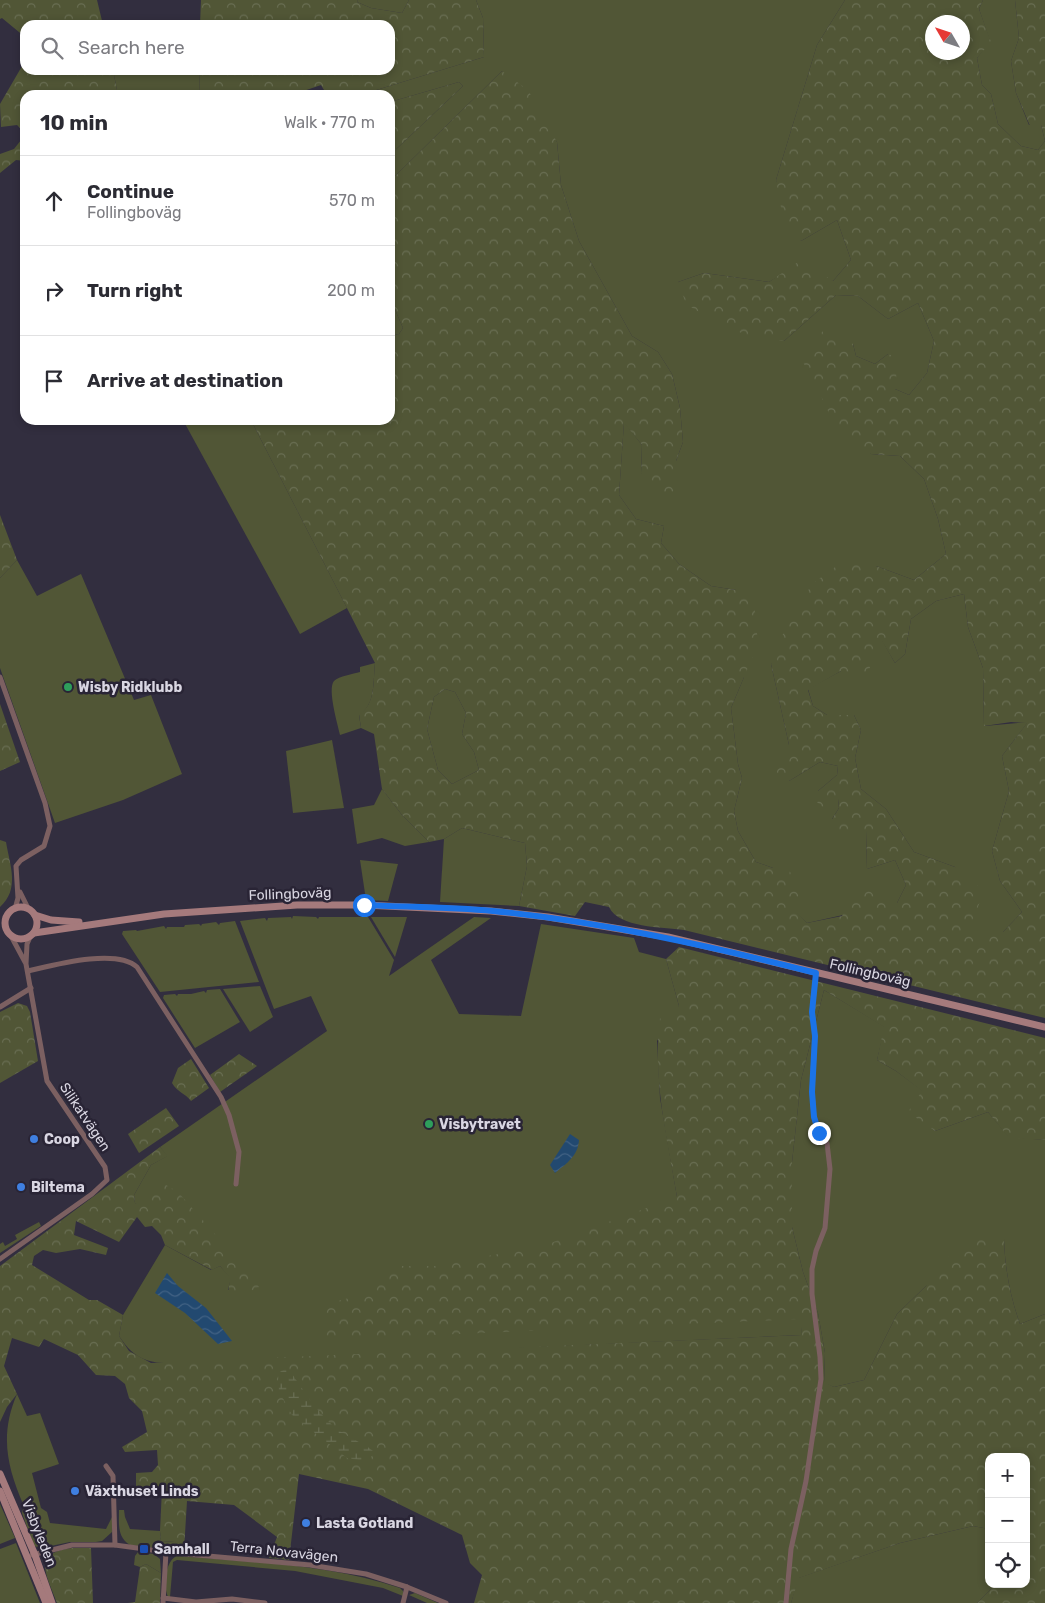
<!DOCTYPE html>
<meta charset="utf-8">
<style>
body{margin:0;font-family:Rubik,sans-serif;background:#f2f2f3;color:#2b2b33}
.controls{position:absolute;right:15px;bottom:15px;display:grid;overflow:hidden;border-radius:10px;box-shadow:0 2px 8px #0003}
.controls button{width:45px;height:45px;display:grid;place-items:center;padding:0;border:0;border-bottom:1px solid #e1e1e2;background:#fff;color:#2b2b33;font:25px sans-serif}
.compass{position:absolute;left:925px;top:15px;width:45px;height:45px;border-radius:50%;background:#fff;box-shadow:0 2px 8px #0003;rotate:309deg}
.stop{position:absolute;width:15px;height:15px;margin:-11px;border:4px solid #1a73e8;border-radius:50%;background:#fff}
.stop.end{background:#1a73e8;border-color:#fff;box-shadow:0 1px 5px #0008}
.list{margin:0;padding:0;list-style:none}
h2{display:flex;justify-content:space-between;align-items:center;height:65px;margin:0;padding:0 20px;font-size:21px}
h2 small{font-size:16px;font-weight:400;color:#7c7c81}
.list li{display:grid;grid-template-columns:32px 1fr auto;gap:15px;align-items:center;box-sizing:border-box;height:90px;padding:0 20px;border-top:1px solid #e1e1e2}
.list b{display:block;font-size:19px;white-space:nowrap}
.list p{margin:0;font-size:16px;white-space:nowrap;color:#7c7c81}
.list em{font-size:16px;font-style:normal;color:#7c7c81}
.icon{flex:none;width:28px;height:28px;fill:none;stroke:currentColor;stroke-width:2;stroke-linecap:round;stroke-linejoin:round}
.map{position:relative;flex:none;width:1045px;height:1603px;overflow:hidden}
.search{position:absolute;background:#fff;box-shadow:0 2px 8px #0003;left:20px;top:20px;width:375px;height:55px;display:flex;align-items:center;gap:12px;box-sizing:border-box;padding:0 18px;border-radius:15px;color:#7c7c81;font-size:19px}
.panel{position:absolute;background:#fff;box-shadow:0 2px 8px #0003;left:20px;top:90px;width:375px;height:335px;border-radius:15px}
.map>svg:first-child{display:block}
.grass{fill:#515636}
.forest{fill:url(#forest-crowns);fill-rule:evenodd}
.wetland{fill:url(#wetland-marsh)}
.water{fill:url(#water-waves)}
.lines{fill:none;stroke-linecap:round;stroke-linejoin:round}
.street{stroke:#7c6061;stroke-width:5}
.secondary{stroke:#a57a7c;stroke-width:7}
.route{stroke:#1a73e8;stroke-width:6}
.leisure-dot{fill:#2e9e5b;stroke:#292435;stroke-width:2}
.shop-dot{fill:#3f7fe0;stroke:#292435;stroke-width:2}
.transit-dot{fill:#1a4fb4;stroke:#292435;stroke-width:2}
.labels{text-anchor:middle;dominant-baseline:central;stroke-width:5;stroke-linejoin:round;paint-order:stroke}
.poi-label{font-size:14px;font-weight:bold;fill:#d9d6e2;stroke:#292435;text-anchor:start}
.street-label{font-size:14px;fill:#d9d6e2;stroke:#292435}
</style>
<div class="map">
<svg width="1045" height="1603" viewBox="0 0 1045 1603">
<defs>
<pattern id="forest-crowns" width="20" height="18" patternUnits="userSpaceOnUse" patternTransform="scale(1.25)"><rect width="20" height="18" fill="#515636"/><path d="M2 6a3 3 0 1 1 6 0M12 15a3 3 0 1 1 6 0" fill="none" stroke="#696e53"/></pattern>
<pattern id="wetland-marsh" width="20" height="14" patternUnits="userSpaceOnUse" patternTransform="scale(1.25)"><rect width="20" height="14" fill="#515636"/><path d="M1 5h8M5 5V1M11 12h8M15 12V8" fill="none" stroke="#696e53"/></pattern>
<pattern id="water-waves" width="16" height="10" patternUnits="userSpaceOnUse" patternTransform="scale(1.25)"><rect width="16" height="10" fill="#224970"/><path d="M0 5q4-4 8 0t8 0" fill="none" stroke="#426284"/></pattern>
</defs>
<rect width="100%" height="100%" fill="#322e3f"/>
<g class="grass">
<path d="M358,0H409L402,13L371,8L357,2Z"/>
<path d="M476,0H845L817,45L776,180L801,241L837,220L851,260L833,281L784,273L769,282L704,273L678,282L784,341L836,295L858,296L888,319L918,303L934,341L927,373L909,395L895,389L888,354L875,364L856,356L853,344L802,360L871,454L900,456L924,479L938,519L946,554L914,580L876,566L771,664L789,745V781L820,762L838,766L837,775L818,791L838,799L839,808L832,819L866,830L867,869L895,860L906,885L897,903L807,923L793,909L773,868L756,862L738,831L734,811L742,778L738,764L731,708L744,677L736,590L711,586L679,564L661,543L664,526L636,519L619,495L624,422L642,445L641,473L676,490V461L683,442L680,408L672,374L658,352L632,336L579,241L561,185L557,142L502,71L390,181V155L463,86L459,82L390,102V95H360L484,57L483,18Z"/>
<path d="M983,0H1015L1019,38L1011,61L1016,93L1029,125H1041L1045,141L1038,150L1021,146L998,124L991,94L982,85L977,58L990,41L979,9Z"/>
<path d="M113,70H200L199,95H118Z"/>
<path d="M390,298L403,328L399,334L390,336Z"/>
<path d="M183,420H251L347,608L300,634Z"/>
<path d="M17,560L37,596L81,574L134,700L151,695L182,774L123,800L55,823L0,668V578Z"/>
<path d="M964,594L968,627L983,668L984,726L1028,722L1002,756L1009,791L992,851L1000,881L1022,912L1003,932H968L955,867L914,852L886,809L861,789L855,758L861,730L854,715H827L813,706L808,689L841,671L882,640L895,663L905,654L911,619L936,601Z"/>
<path d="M375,663C373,680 376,705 359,715L361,728L340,735C338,725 327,689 334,681C339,676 353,674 360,672V667Z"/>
<path d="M445,689L455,692L466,713L462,734L474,752L479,770L452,784L438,770L427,729L434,697Z"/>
<path d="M332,740L344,808L293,813L286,751Z"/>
<path d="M382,789L402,815L429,842L405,846L382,838L357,844L352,809L374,805Z"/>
<path d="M462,828L525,843L527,866L519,906L440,902L444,839Z"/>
<path d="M360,860L398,864L388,901L366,900Z"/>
<path d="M293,916L316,917L318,919L319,917H368L394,960L389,976L474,917L491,918L431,960L459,1014L521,1016L541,924L634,938L639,952L666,959L679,1006L657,1041L660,1098L677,1197L801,1319L802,1335L190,1363C158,1363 139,1367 119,1336L123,1315L165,1245L211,1270L220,1266L231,1278L228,1290L258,1287L135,1203L134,1195L151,1165L167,1156L160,1147L327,1031L311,996L274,1009L240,921L265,918L267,921L268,918L291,917L292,919Z"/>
<path d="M371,917H407L395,957Z"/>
<path d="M235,921L259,982L160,992L122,934L123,931L136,930L137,931L164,926L166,929L167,927H184L185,925L199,924L201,926L202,924L216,922L219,925L220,923Z"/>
<path d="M260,986L273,1017L250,1032L223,989Z"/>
<path d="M220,989L240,1022L195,1048L163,998L164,995L175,994L177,996L178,994H191L204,991L206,993L207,990Z"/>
<path d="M824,990L885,1027L877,1060L896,1071L923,1091L928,1125L935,1131L988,1112L1009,1137L1045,1140V1314L1020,1324C1010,1296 1005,1269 1004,1239L926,1286L897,1314L864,1380L834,1387L824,1383L825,1353L818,1313L803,1272L792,1227V1162L801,1080Z"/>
<path d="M39,1222L41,1226L0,1253V1244L3,1242L5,1246L17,1239L15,1235Z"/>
<path d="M17,1394L27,1416L40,1413L59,1464L32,1473L41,1508L47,1512L50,1523L106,1529L112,1517V1532L102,1541L96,1542H70L41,1548L34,1546L22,1513L24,1506C6,1465 0,1434 17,1394Z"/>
<path d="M0,1504L15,1538L0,1544Z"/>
<path d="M119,1510H124L125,1517L130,1529L160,1531L161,1541L175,1542L176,1550L130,1545C117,1537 119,1524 119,1510Z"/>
<path d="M973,1526L989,1529V1584H996L977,1603H791L798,1578L900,1543Z"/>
<path d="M16,1543L40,1603H0V1549Z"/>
<path d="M138,1552L154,1554L160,1559L161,1573L146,1564L140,1567L134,1565L135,1556Z"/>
<path d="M177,1556C252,1562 328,1564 400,1588L403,1591V1596L383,1588L295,1571L177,1560L173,1562L170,1597H168C163,1587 165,1560 177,1556Z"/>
<path d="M415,1593L438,1603H427L409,1595Z"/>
</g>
<g class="forest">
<path d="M0,0H97L103,25H25V37L2,18L0,19Z"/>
<path d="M201,0H358L357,2L371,8L402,13L409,0H476L483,18L484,57L360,95H327L321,85L292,95H199L200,70H390V25H200Z"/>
<path d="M845,0H983L979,9L991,42L977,58L982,85L991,94L998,124L1021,146L1038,150L1045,141V1018L684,930C662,927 619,928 609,907L585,902L575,916L519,906L527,866L525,843L462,828L444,839L429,842L402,815L382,789L374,734L361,728L359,714C376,705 373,680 375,663L251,420H390V336L399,334L403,328L390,298V181L502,71L528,90L557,142L561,185L579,241L632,336L658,352L672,374L680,408L683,442L676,461V490L665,496L650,491L641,473L642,445L624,423L619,495L636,519L664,526L661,543L679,564L711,586L736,590L754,600L758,644L731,708L738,764L742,778L734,811L738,831L756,862L773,868H788L800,891L794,909L807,923L842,916L857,886L897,903L906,885L895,860L867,869L866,830L824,832L839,808L838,799L824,809L815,800L818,791L837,775L838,766L820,762L789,781L776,772L789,745L771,664L785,629L812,584L842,562L876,566L914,580L946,554L938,519L924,479L900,456L871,454L838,433L810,372L801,360L825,328L853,344L856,356L875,364L888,354L898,358L895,389L909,395L927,373L934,341L918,303L888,319L858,296L836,295L784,341L754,338L717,323L686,304L678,282L704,273L769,282L801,260L833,281L851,260L837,220L801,241L789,233L782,213L776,180L817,45ZM932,22H962V52H932ZM964,594L968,627L983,668L984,726L1011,722L1027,723L1002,756L1009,791L992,851L1000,881L1022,912L1003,932L969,931L984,891L955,867L914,852L886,809L861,789L855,758L861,730L854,715H827L813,706L808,690L841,671L866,676L882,641L895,663L905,654L911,619L936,601ZM445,689L455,692L466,713L462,734L474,752L479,770L452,784L438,770L427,729L434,697Z"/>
<path d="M1015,0H1045V141L1041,125L1030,126L1016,93L1011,61L1019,38Z"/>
<path d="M25,61V70H113L118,95H25V133L17,125L1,127L0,104Z"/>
<path d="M459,82L463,86L390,155V102Z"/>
<path d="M25,135V161L16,160L0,173V154L14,149Z"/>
<path d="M0,515L17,560L0,578Z"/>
<path d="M0,704L20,762L0,771Z"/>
<path d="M0,840L6,842C10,866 20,889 0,907Z"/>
<path d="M679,947L1045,1038V1140L1009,1138L988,1112L935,1131L908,1112L922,1091L896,1071L877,1060L884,1027L824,990L801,1080L792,1162V1227L803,1272L818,1313L825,1353L824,1382L834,1387L864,1380L897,1314L926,1286L953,1250L986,1234L1004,1239C1005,1269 1010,1296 1020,1324L1045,1314V1603H977L996,1584H1026V1457H989V1529L973,1526L900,1543L799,1578L791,1603H474L482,1575L470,1563L462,1535L368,1489L299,1474L289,1560L269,1558L277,1537L234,1505L187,1501L184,1550H176L175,1542L161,1541L160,1531L162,1489L136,1487V1473L152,1472L158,1465L157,1450L125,1452L122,1447L147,1432L142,1411L129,1398L125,1384L115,1376L96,1375L78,1355L44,1339L39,1347L12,1338L4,1366L17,1394L7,1407L0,1422V1266L160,1147L168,1156L151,1165L134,1195L135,1203L141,1205L161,1182L178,1192L253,1277L259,1287L227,1302L230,1278L220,1266L212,1270L165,1245L161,1235L152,1226L145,1227L137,1217L119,1242L76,1221L74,1235L108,1248L106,1255L80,1249L56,1253L43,1250L34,1256L32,1265L89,1300H97L123,1315L119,1336L129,1351L151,1363L802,1335L800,1319L322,1340L326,1304L372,1292L388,1266H435L545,1245L677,1197C667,1138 652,1078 660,1018L679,1006L666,959Z"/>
<path d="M18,1003L27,1006L30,1012L38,1061L0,1083V1012Z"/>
<path d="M239,1054L257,1066L220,1092L210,1075Z"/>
<path d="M191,1059L209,1088L191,1101C185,1093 177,1092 172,1083L178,1068Z"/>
<path d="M166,1108L179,1126L139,1153L128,1134Z"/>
<path d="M72,1548H91L93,1603H57C47,1575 31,1553 72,1548Z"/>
<path d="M146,1564L161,1573L160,1603H128L135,1602L140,1567Z"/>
</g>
<path class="wetland" d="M285,1369L292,1374C307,1395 321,1419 343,1433C353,1440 364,1443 373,1451L372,1456L365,1461L347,1458L292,1415L279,1391L278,1373Z"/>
<g class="water">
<path d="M570,1134L579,1140C578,1156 567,1163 555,1173L550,1165Z"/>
<path d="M167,1273L178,1286L206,1308L232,1341L218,1344L185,1313L155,1293Z"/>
</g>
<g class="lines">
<g class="street">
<path d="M0,677L45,803L50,826L44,846L21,860L16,866L18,898L15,909"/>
<path d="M20,892L29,910"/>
<path d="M11,936L25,962"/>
<path d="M28,971C54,965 116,948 137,967L221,1097L229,1115L239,1152L236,1184"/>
<path d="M0,1007L31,988"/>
<path d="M0,1259L92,1194L107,1180L105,1167L47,1081L26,964L27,944L30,937"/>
<path d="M106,1466L113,1476L115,1545"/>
<path d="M32,1555L72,1545H115L174,1553L310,1565L366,1574L407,1587L446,1603"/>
<path d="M163,1598L196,1602L232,1599L265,1603"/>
<path d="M163,1603L166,1552"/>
<path d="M403,1603L407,1587"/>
<path d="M786,1603L791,1549L806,1481L821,1379L820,1357L812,1294V1269L816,1251L825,1228L830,1169L827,1143L816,1126L814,1117L812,1092L815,1036L812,1012L816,973"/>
</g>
<g class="secondary">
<circle cx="21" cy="923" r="16"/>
<path d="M35,915L51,920L79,922"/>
<path d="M34,933L164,914L297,905H364L491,911L548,917L668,937L1045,1027"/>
<path d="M0,1474L35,1555L52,1603"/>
<path d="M0,1491L46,1603"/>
</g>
</g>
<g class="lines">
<path class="route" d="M364,905C407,907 451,907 493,911C603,922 710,946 816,973L812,1012L815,1036L812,1092L814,1117L819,1133"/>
</g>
<g class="leisure-dot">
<circle cx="68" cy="687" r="5"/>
<circle cx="429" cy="1124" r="5"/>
</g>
<g class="shop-dot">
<circle cx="34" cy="1139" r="5"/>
<circle cx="21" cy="1187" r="5"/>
<circle cx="75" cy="1491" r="5"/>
<circle cx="306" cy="1523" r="5"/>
</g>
<rect class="transit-dot" x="139" y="1544" width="10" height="10" rx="2.5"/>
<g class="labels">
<g class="poi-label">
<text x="78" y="687">Wisby Ridklubb</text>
<text x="439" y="1124">Visbytravet</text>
<text x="44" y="1139">Coop</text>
<text x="31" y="1187">Biltema</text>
<text x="85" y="1491">Växthuset Linds</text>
<text x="316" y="1523">Lasta Gotland</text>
<text x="154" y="1549">Samhall</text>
</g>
<g class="street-label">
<text transform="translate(290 894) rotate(-2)">Follingboväg</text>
<text transform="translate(870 973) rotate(13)">Follingboväg</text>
<text transform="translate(85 1117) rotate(56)">Silikatvägen</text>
<text transform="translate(39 1533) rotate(68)">Visbyleden</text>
<text transform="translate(284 1552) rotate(6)">Terra Novavägen</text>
</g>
</g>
</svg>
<div class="controls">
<button>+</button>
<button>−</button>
<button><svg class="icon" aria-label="locate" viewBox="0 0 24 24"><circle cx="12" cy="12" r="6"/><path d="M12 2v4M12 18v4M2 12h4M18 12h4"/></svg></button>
</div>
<svg class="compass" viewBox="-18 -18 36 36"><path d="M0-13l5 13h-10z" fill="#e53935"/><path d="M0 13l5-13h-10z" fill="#7c7c81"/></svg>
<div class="stop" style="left:364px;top:905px"></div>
<div class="stop end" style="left:819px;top:1133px"></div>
<div class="search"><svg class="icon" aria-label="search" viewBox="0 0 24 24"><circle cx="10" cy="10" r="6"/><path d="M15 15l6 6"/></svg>Search here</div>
<section class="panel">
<h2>10 min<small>Walk · 770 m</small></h2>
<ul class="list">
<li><svg class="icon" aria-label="ahead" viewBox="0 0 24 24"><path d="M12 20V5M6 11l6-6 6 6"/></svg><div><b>Continue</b><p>Follingboväg</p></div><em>570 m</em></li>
<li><svg class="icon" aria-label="right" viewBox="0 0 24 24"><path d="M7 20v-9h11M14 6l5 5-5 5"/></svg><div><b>Turn right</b></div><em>200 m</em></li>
<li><svg class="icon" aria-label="arrive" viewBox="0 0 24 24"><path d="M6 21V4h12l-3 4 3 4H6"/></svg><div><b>Arrive at destination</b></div></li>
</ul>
</section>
</div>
